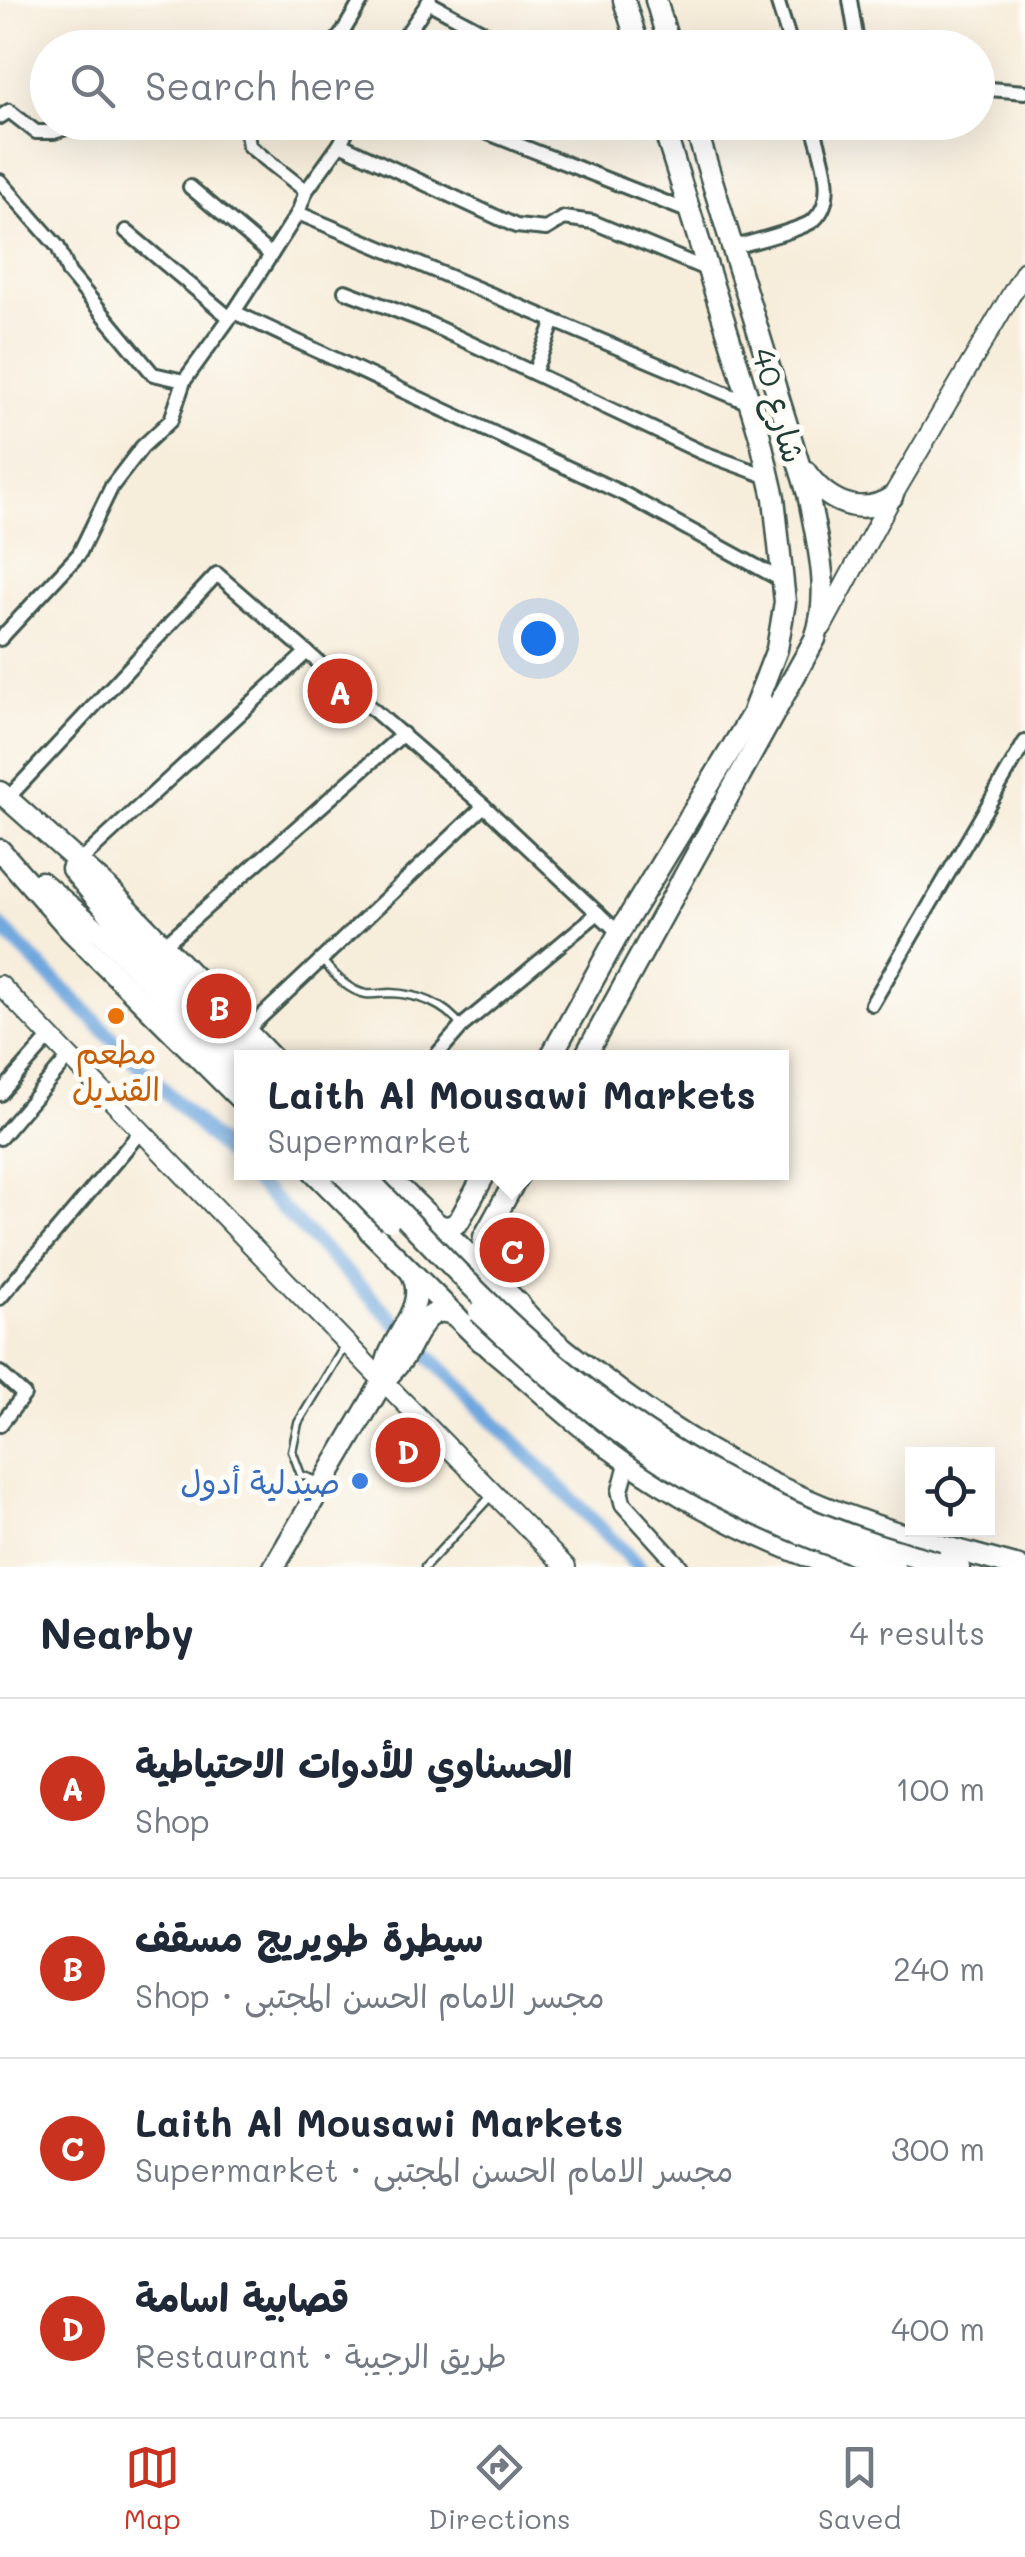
<!DOCTYPE html>
<meta charset="utf-8">
<style>
body{margin:0;font-family:Mali,"Playpen Sans Arabic",sans-serif;background:#f6f6f7;color:#1f2937}
.controls{position:absolute;right:30px;bottom:30px;display:grid;overflow:hidden;border-radius:0px;box-shadow:0 10px 40px #0002}
.controls button{width:90px;height:90px;display:grid;place-items:center;padding:0;border:0;border-bottom:2px solid #e0e1e3;background:#fff;color:#1f2937;font:50px sans-serif}
.you{position:absolute;left:538px;top:638px;width:35px;height:35px;margin:-25px;border:8px solid #fff;border-radius:50%;background:#1a73e8;box-shadow:0 0 0 15px #1a73e833}
.badge{display:grid;place-items:center;width:65px;height:65px;border-radius:50%;background:#c8321e;color:#fff;font-size:32px;font-weight:700}
.pin{position:absolute;translate:-50% -50%;border:5px solid #fff;box-shadow:0 2px 10px #0006}
.popup{position:absolute;left:234px;top:1050px;width:555px;height:130px;box-sizing:border-box;display:grid;place-content:center;border-radius:0px;background:#fff;filter:drop-shadow(0 2px 8px #0005);font-size:32px;white-space:nowrap;color:#747a83}
.popup b{font-size:38px;color:#1f2937}
.popup::after{content:'';position:absolute;left:50%;top:100%;margin-left:-20px;border:20px solid transparent;border-top-color:#fff}
.list{margin:0;padding:0;list-style:none}
h2{display:flex;justify-content:space-between;align-items:center;height:130px;margin:0;padding:0 40px;font-size:42px}
h2 small{font-size:32px;font-weight:400;color:#747a83}
.list li{display:grid;grid-template-columns:65px 1fr auto;gap:30px;align-items:center;box-sizing:border-box;height:180px;padding:0 40px;border-top:2px solid #e0e1e3}
.list b{display:block;font-size:38px;white-space:nowrap}
.list p{margin:0;font-size:32px;white-space:nowrap;color:#747a83}
.list em{font-size:32px;font-style:normal;color:#747a83}
.icon{flex:none;width:55px;height:55px;fill:none;stroke:currentColor;stroke-width:2;stroke-linecap:round;stroke-linejoin:round}
.map{position:relative;flex:none;width:1025px;height:1567px;overflow:hidden}
.search{position:absolute;background:#fff;box-shadow:0 10px 40px #0002;left:30px;right:30px;top:30px;height:110px;display:flex;align-items:center;gap:25px;box-sizing:border-box;padding:0 35px;border-radius:55px;color:#747a83;font-size:38px}
.sheet{height:850px;background:#fff}
nav{display:flex;justify-content:space-around;align-items:center;box-sizing:border-box;height:140px;border-top:2px solid #e0e1e3;background:#fff;font-size:28px;color:#747a83}
nav a{display:grid;justify-items:center;gap:5px}
nav .on{color:#c8321e}
.map>svg:first-child{display:block}
.lines{fill:none;stroke-linecap:round;stroke-linejoin:round}
.canal{stroke:#6fa7de;stroke-width:15}
.service-casing{stroke:#3f574d;stroke-width:11}
.minor-casing{stroke:#3f574d;stroke-width:18}
.tertiary-casing{stroke:#3f574d;stroke-width:20}
.secondary-casing{stroke:#3f574d;stroke-width:22}
.primary-casing{stroke:#3f574d;stroke-width:25}
.trunk-casing{stroke:#3f574d;stroke-width:25}
.service{stroke:#fff;stroke-width:6}
.minor{stroke:#fff;stroke-width:12}
.tertiary{stroke:#fff;stroke-width:15}
.secondary{stroke:#fff;stroke-width:18}
.primary{stroke:#fff;stroke-width:20}
.trunk{stroke:#fff;stroke-width:20}
.trunk-bridge-casing{stroke:#3f574d;stroke-width:25;stroke-linecap:butt}
.trunk-bridge{stroke:#fff;stroke-width:20}
.food-dot{fill:#e8710a;stroke:#fdfcf7;stroke-width:4}
.shop-dot{fill:#3f7fe0;stroke:#fdfcf7;stroke-width:4}
.labels{text-anchor:middle;dominant-baseline:central;stroke-width:10;stroke-linejoin:round;paint-order:stroke}
.street-label{font-size:32px;fill:#1f3d34;stroke:#fdfcf7}
.food-label{font-size:32px;fill:#c56008;stroke:#fdfcf7}
.shop-label{font-size:32px;fill:#366cbe;stroke:#fdfcf7;text-anchor:end}
</style>
<div class="map">
<svg width="1025" height="1567" viewBox="0 0 1025 1567">
<rect width="100%" height="100%" fill="#fdfcf7"/>
<filter id="ink" filterUnits="userSpaceOnUse"><feTurbulence type="fractalNoise" baseFrequency=".01" numOctaves="2"/><feDisplacementMap in="SourceGraphic" scale="20" xChannelSelector="R" yChannelSelector="G"/><feConvolveMatrix kernelMatrix="1 2 1 2 8 2 1 2 1" color-interpolation-filters="sRGB"/></filter>
<filter id="wash" filterUnits="userSpaceOnUse"><feTurbulence type="fractalNoise" baseFrequency=".0048" numOctaves="4" result="noise"/><feDisplacementMap in="SourceGraphic" scale="40" xChannelSelector="R" yChannelSelector="G"/><feGaussianBlur stdDeviation="2.25" result="paint"/><feColorMatrix in="noise" values="0 0 0 0 0 0 0 0 0 0 0 0 0 0 0 0 0 1.4 0 .05"/><feComposite in="paint" operator="in"/></filter>
<g filter="url(#wash)">
<rect width="100%" height="100%" fill="#f7eddb"/>
<g class="lines">
<g class="canal">
<path d="M0,926L242,1168"/>
<path d="M246,1172L639,1567"/>
</g>
</g>
</g>
<g filter="url(#ink)">
<g class="lines">
<g class="service-casing">
<g id="service">
<path d="M322,960C333,974 348,991 366,994C374,995 383,993 390,993C418,994 445,1004 461,1026"/>
<path d="M321,1482L301,1475L292,1451L298,1423L346,1344"/>
<path d="M425,1567L492,1495"/>
</g>
</g>
<g class="minor-casing">
<g id="minor">
<path d="M777,0L792,48"/>
<path d="M850,0L858,48"/>
<path d="M428,2L513,48"/>
<path d="M330,48L341,35L362,0"/>
<path d="M397,48L430,0"/>
<path d="M978,88L1025,92"/>
<path d="M0,117L9,111L36,132H54L85,122"/>
<path d="M258,122L247,133L249,146L306,191"/>
<path d="M460,122L690,212"/>
<path d="M340,144L516,226L546,229L564,218L593,222L708,270"/>
<path d="M0,181L58,247L69,273L153,374L184,381"/>
<path d="M190,187L271,255"/>
<path d="M298,213L749,403"/>
<path d="M126,231L230,318"/>
<path d="M732,248C750,242 802,230 814,220C840,197 819,150 812,122"/>
<path d="M345,291L421,320L701,452L769,477"/>
<path d="M234,312L626,495L785,582"/>
<path d="M534,373L554,321"/>
<path d="M0,639L79,554L112,486L142,447L171,420L184,381L234,312L271,255L298,213L306,191L340,144L351,122"/>
<path d="M7,799L217,574L484,806L619,933"/>
<path d="M78,863L307,652"/>
<path d="M164,945L403,734"/>
<path d="M872,1004L1025,742"/>
<path d="M246,1031L484,806"/>
<path d="M434,1058L462,1026L598,913"/>
<path d="M0,1094L51,1036"/>
<path d="M0,1138L70,1056"/>
<path d="M0,1298L142,1130"/>
<path d="M0,1373L24,1395L0,1425"/>
</g>
</g>
<g class="tertiary-casing">
<path id="tertiary" d="M628,1462L620,1492L623,1504L680,1567"/>
</g>
<g class="secondary-casing">
<g id="secondary">
<path d="M822,627L892,497L1025,271"/>
<path d="M0,985L383,1381L566,1567"/>
</g>
</g>
<g class="primary-casing">
<g id="primary">
<path d="M624,0L639,48"/>
<path d="M656,0L670,48"/>
<path d="M662,122L759,433L774,498L785,602L777,649L754,709"/>
<path d="M805,471C825,500 859,519 892,497"/>
<path d="M550,1058L619,933L761,700"/>
<path d="M584,1058L815,639C832,591 817,542 808,494L694,122"/>
<path d="M388,1183L403,1191L519,1304C542,1336 513,1365 481,1341L370,1231C353,1209 357,1187 388,1183Z"/>
<path d="M435,1222C443,1229 451,1228 459,1221L486,1172"/>
<path d="M489,1272L482,1256L484,1237L520,1172"/>
<path d="M383,1379C384,1371 386,1363 389,1355C400,1328 428,1302 411,1272"/>
<path d="M274,1567L383,1381C391,1373 399,1365 405,1355C417,1336 428,1298 457,1317"/>
</g>
</g>
<g class="trunk-casing">
<g id="trunk">
<path d="M0,792L110,890L272,1058"/>
<path d="M0,850L71,931L242,1101"/>
<path d="M72,869L114,919L248,1058"/>
<path d="M41,882L100,932L242,1074"/>
<path d="M314,1172L363,1221"/>
<path d="M380,1172L395,1185"/>
<path d="M524,1311C547,1337 577,1359 605,1380C665,1427 730,1466 801,1497C870,1528 946,1547 1019,1567"/>
<path d="M490,1348C525,1376 556,1407 591,1434C664,1491 749,1536 836,1567"/>
<path d="M937,1562L959,1567"/>
</g>
</g>
<use href="#service" class="service"/>
<use href="#minor" class="minor"/>
<use href="#tertiary" class="tertiary"/>
<use href="#secondary" class="secondary"/>
<use href="#primary" class="primary"/>
<use href="#trunk" class="trunk"/>
<g class="trunk-bridge-casing">
<g id="trunk-bridge">
<path d="M341,1172L389,1221"/>
<path d="M361,1172C423,1235 483,1302 550,1359C668,1458 788,1523 937,1562"/>
<path d="M479,1312C530,1360 581,1406 638,1446C715,1500 805,1539 894,1567"/>
</g>
</g>
<use href="#trunk-bridge" class="trunk-bridge"/>
</g>
</g>
<circle class="food-dot" cx="116" cy="1016" r="10"/>
<circle class="shop-dot" cx="360" cy="1481" r="10"/>
<g class="labels">
<g class="street-label">
<text transform="translate(780 405) rotate(74)">شارع 40</text>
</g>
<g class="food-label">
<text x="116" y="1051">مطعم<tspan x="116" dy="37">القنديل</tspan></text>
</g>
<g class="shop-label">
<text x="340" y="1481">صيدلية أدول</text>
</g>
</g>
</svg>
<div class="controls">
<button><svg class="icon" aria-label="locate" viewBox="0 0 24 24"><circle cx="12" cy="12" r="6"/><path d="M12 2v4M12 18v4M2 12h4M18 12h4"/></svg></button>
</div>
<div class="you"></div>
<div class="pin badge" style="left:340px;top:691px">A</div>
<div class="pin badge" style="left:219px;top:1006px">B</div>
<div class="pin badge" style="left:512px;top:1250px">C</div>
<div class="popup"><b>Laith Al Mousawi Markets</b>Supermarket</div>
<div class="pin badge" style="left:408px;top:1450px">D</div>
<div class="search"><svg class="icon" aria-label="search" viewBox="0 0 24 24"><circle cx="10" cy="10" r="6"/><path d="M15 15l6 6"/></svg>Search here</div>
</div>
<section class="sheet">
<h2>Nearby<small>4 results</small></h2>
<ul class="list">
<li><span class="badge">A</span><div><b>الحسناوي للأدوات الاحتياطية</b><p>Shop</p></div><em>100 m</em></li>
<li><span class="badge">B</span><div><b>سيطرة طويريج مسقف</b><p>Shop · مجسر الامام الحسن المجتبى</p></div><em>240 m</em></li>
<li><span class="badge">C</span><div><b>Laith Al Mousawi Markets</b><p>Supermarket · مجسر الامام الحسن المجتبى</p></div><em>300 m</em></li>
<li><span class="badge">D</span><div><b>قصابية اسامة</b><p>Restaurant · طريق الرجيبة</p></div><em>400 m</em></li>
</ul>
</section>
<nav>
<a class="on"><svg class="icon" aria-label="map" viewBox="0 0 24 24"><path d="M3 6l6-2 6 2 6-2v14l-6 2-6-2-6 2zM9 4v14M15 6v14"/></svg>Map</a>
<a><svg class="icon" aria-label="directions" viewBox="0 0 24 24"><path d="M12 3l9 9-9 9-9-9zM9 14v-3h6M13 9l2 2-2 2"/></svg>Directions</a>
<a><svg class="icon" aria-label="saved" viewBox="0 0 24 24"><path d="M7 4h10v16l-5-4-5 4z"/></svg>Saved</a>
</nav>
